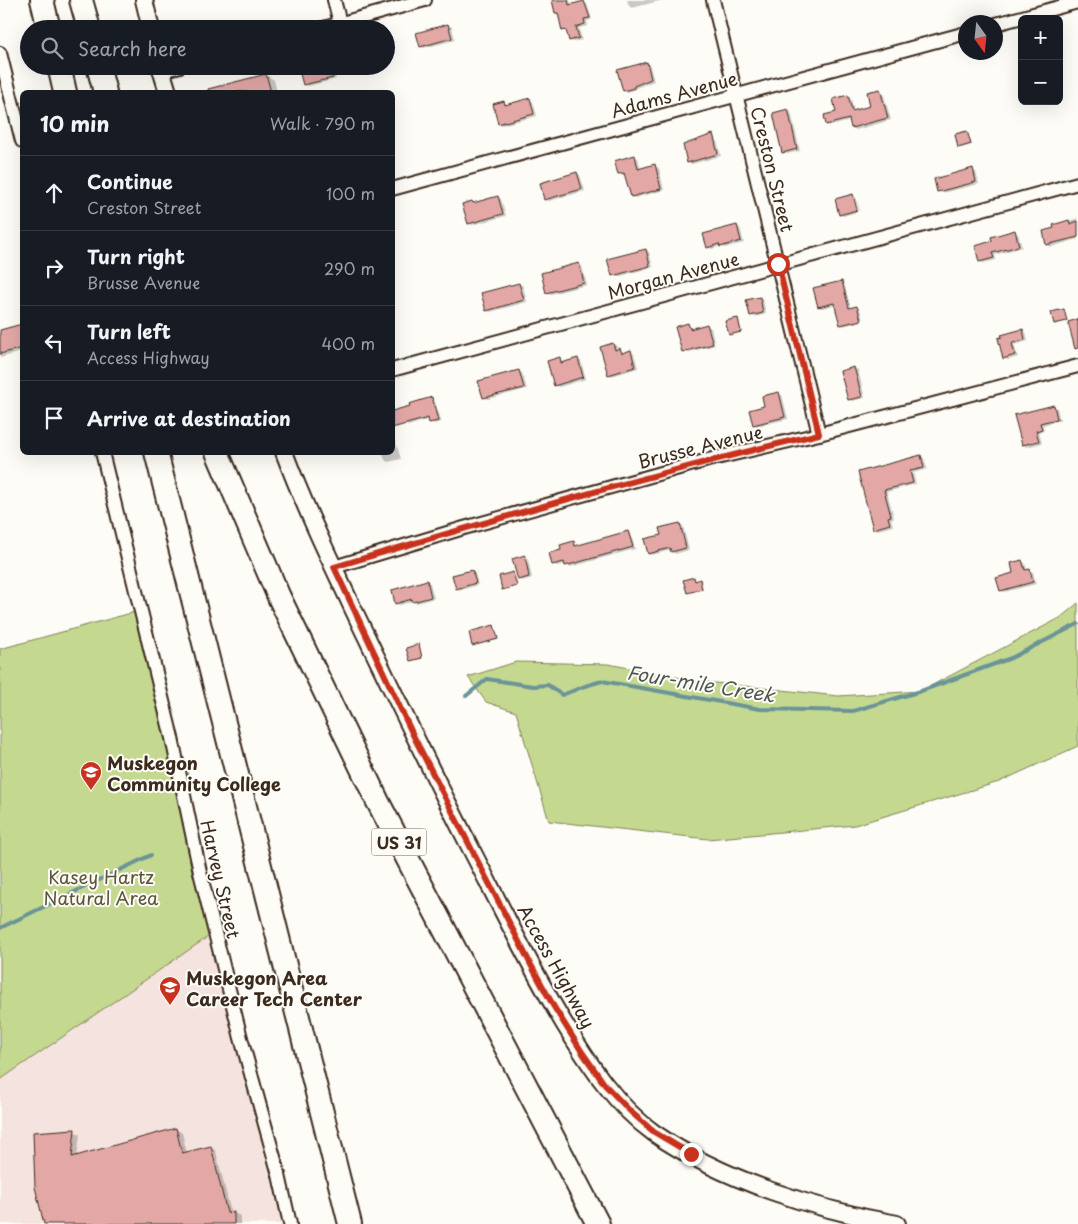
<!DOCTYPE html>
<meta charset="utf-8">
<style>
body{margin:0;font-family:"Playpen Sans",sans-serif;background:#20242c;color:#f1f3f6}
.controls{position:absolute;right:15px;top:15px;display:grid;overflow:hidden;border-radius:8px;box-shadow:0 5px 20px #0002}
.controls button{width:45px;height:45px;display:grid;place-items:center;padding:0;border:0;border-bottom:1px solid #363941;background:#171b24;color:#f1f3f6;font:25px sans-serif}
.compass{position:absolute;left:958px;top:15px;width:45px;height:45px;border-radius:50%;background:#171b24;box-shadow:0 5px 20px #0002;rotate:165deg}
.stop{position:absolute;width:15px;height:15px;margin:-11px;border:4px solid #c8321e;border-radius:50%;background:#fff}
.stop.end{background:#c8321e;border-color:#fff;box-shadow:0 1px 5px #0008}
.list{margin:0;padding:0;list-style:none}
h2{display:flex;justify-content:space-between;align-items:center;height:65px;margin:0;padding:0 20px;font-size:21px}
h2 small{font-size:16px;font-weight:400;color:#9ea1a6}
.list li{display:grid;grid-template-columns:32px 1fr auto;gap:15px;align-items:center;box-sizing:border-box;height:75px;padding:0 20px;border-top:1px solid #363941}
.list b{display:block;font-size:19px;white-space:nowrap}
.list p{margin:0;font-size:16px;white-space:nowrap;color:#9ea1a6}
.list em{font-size:16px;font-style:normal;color:#9ea1a6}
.icon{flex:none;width:28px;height:28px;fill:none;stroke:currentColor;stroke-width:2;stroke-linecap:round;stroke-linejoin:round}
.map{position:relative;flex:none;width:1078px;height:1224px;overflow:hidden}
.search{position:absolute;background:#171b24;box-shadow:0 5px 20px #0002;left:20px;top:20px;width:375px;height:55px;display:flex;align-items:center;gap:12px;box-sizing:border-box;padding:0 18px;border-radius:28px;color:#9ea1a6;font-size:19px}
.panel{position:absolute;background:#171b24;box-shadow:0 5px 20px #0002;left:20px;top:90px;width:375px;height:365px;border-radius:8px}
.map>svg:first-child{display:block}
.built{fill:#f5e3df}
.green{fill:#c4d98f;stroke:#808256}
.shadow{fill:#0003}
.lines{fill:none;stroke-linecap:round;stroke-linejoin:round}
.stream{stroke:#6b9498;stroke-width:4}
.building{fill:#e3a8a6;stroke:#3b2a1e}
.minor-casing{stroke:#3b2a1e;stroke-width:16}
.tertiary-casing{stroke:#3b2a1e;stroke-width:20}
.motorway-casing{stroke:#3b2a1e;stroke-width:26}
.minor{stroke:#fdfcf7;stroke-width:12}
.tertiary{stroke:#fdfcf7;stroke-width:16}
.motorway{stroke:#fdfcf7;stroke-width:22}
.route{stroke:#c8321e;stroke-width:6}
.labels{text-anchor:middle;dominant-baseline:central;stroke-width:4;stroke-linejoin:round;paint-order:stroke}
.shield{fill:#fdfcf7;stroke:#75695f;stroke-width:1}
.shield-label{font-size:16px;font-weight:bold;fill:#3b2a1e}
.street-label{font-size:18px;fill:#3b2a1e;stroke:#fdfcf7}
.poi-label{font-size:18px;font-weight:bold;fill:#3b2a1e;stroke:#fdfcf7;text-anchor:start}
.park-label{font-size:18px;fill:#5d563a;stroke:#fdfcf7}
.water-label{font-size:19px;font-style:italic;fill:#4f5651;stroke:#fdfcf7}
</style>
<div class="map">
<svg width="1078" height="1224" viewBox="0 0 1078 1224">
<rect width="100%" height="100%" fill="#fdfcf7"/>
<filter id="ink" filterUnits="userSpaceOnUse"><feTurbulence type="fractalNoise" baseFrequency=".02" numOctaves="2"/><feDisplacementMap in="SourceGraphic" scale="10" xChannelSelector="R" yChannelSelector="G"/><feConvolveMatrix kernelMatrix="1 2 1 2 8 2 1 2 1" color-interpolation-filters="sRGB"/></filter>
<g filter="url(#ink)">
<path class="built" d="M142,610L285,1224H0V649Z"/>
<g class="green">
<path d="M1078,603V746L999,782L855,825L708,839L549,821L516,712L486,702L468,677L516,662L608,664L697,681L838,696L921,691L1060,618Z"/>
<path d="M142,610L215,932L0,1080V649Z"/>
</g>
<g class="shadow">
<path d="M553,0H570L572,6L584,2L587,4L592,19L587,21L588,26L579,28L582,40L573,42L570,40L567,32L563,30Z"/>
<path d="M627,0H663L632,8L629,6Z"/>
<path d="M448,25L452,27L455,40L424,48L421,46Z"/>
<path d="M647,64L650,66L654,81L636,88L637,89L627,92L624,90Z"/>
<path d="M299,66H332L336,79L308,86L304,84Z"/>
<path d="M266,75L274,80L277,92H214L213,90Z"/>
<path d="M880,90L883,92L891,120L856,130L852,128L850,121L831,126L828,124L847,97L851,99L854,111L872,107Z"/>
<path d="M530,100L533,102L537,116L502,125L499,123L504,102L508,105Z"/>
<path d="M788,110L791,112L800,151L787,154L783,152Z"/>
<path d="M967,132L972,145L961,148L959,147Z"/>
<path d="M713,135L716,137L721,156L692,164L688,162Z"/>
<path d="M635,157L638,158L641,170L655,166L659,168L664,190L635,198L632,196L626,174L623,175L619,173Z"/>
<path d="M972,170L976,172L979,184L942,193L938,191Z"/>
<path d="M577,173L580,175L585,191L549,201L545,199Z"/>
<path d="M853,195L854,196H852L857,212L843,216L840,214Z"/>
<path d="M497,197L501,199L506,216L472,225L469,223L472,202L475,204Z"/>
<path d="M855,197H856L860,211H859Z"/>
<path d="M1078,218V239L1051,247L1048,245L1055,229L1054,226Z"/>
<path d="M737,226L740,228L744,243L724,248L721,246L712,249L708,247Z"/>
<path d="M1014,232L1018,234L1022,247L995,255L996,260L983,263L980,261L993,242Z"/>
<path d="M645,250L649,252L653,267L617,277L613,275Z"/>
<path d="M579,264L582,266L587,285L551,294L547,292Z"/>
<path d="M842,282L844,284L851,309L857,307L860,309L863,321L843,326L841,324L836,305L822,308L819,306Z"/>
<path d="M519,284L523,286L527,302L490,312L487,310Z"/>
<path d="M759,298L763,300L766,314L755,317L751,315Z"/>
<path d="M738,319L742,332L731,335L730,334Z"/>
<path d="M688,325L691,327L692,330L707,326L711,328L715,345L686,353L683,351Z"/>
<path d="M22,326V352L0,358V331Z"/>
<path d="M1022,330L1026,332L1028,341L1014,345L1018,357L1008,360L1004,358L999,339Z"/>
<path d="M613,344L617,346L618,350H620L624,354L631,352L634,354L638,368L612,376L609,374Z"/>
<path d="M560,359L564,363L578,360L581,361L586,379L559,387L555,385Z"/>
<path d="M854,368L858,370L865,398L852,401L849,399Z"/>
<path d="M519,371L522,373L527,389L488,399L484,397Z"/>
<path d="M779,394L782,395L788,419L757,426L754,424Z"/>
<path d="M431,399L435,401L441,422L434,424L430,419L408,426L404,424Z"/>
<path d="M1053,406L1057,408L1060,420L1043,425L1044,431L1039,432L1042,443L1027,447L1023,445L1016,416Z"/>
<path d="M392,438L395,440L401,459L388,462L385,460L382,452H392Z"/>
<path d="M920,456L924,458L927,469L913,473L916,484L887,492L894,518L891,519L893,526L878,530L874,528L859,472Z"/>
<path d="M679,524L683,526L689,550L675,554L671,550L652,555L649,553L662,536Z"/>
<path d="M628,532L631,534L635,549L570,567L565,564L557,566L553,564L563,551L573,542L577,546Z"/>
<path d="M525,557L528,559L532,578L522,581L519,579Z"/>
<path d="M1021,561L1025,563L1027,571L1033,572L1036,584L1004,592L1001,590L1015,574Z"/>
<path d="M472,571L475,573L478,585L461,590L457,588Z"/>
<path d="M693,578L696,582H701L703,589L689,593H688Z"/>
<path d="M426,581L430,583L434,598L417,603L414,601L400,605L396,603Z"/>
<path d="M494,626L498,640L473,645Z"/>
<path d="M419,646L423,658L412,661L411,660Z"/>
<path d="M176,1129L182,1133L187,1153L210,1147L216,1151L231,1213H234L240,1216V1224H45L74,1131L80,1134L77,1157Z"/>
</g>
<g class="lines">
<g class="stream">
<path d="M466,696L487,679L533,686L548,685L562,695L585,686L602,681L760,709L853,711L921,691L1011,658L1078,624"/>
<path d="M0,928L151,855"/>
</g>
</g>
<g class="building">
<path d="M552,0H568L569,5L584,1L590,18L584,19L585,24L576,27L579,38L569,41L566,30L562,31L558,13H555Z"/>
<path d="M448,24L452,38L420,47L416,33Z"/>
<path d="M647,62L651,79L634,86V88L623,91L617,70Z"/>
<path d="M298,66H330L333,78L303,85Z"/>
<path d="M266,74L271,92H208V89Z"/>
<path d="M880,89L888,118L851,128L849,119L826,125L824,115L836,112L833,99L848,95L852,111L870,106L867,92Z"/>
<path d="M530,98L534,114L498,124L493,104L504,101L505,105Z"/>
<path d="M788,109L797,149L782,153L773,113Z"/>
<path d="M967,131L971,144L958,148L955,134Z"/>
<path d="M713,134L718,154L687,163L683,145Z"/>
<path d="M635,155L638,169L655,164L661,189L631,197L624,173L618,174L614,161Z"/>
<path d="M973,168L976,182L937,192L934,179Z"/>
<path d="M577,172L582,189L544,200L540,183Z"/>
<path d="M853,194L857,210L839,215L835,199Z"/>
<path d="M498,196L503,214L468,224L462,204L472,201L473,203Z"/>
<path d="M1069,220L1070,224L1078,221V237L1046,245L1043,231L1054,228L1053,225Z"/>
<path d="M737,225L741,241L720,247L719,244L707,248L703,234Z"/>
<path d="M1015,230L1019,246L992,253L994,258L979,262L975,246L992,241L991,237Z"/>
<path d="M646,249L650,266L612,276L607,259Z"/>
<path d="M579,263L584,283L546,293L541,273Z"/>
<path d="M842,281L849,308L857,306L861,320L840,325L834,303L818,307L813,288Z"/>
<path d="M519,283L524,300L486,311L481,293Z"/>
<path d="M760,297L763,313L750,316L746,300Z"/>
<path d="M1064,309L1067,321L1054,324L1051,312Z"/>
<path d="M738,318L741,332L729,335L725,321Z"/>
<path d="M1078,319V348L1075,349L1068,322Z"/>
<path d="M688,323L690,329L707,324L713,344L682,352L675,327Z"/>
<path d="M22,324V348L0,354V330Z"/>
<path d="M1023,329L1025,340L1012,343L1015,355L1003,359L998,338L1002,337L1001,335Z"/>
<path d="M613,343L615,350L620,348L622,353L631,350L635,367L608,375L600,347Z"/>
<path d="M560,357L561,363L578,358L583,377L554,386L547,361Z"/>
<path d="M854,367L862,397L848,400L840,371Z"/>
<path d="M519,370L524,388L483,398L478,381Z"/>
<path d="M779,392L785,417L753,425L749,410L764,406L762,396Z"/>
<path d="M432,397L438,421L429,423L428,418L392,428V411L410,406L409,404Z"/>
<path d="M1054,405L1057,419L1040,423L1042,429L1036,431L1039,441L1022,445L1014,415Z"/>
<path d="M921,455L924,468L910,471L913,483L884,490L891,516L888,517L890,524L873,529L858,472Z"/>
<path d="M680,523L686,548L671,552L670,548L648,554L644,539L661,535L659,528Z"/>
<path d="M628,531L633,547L565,566L564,562L552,565L549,553L561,550L560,545L574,541L575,546Z"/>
<path d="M525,555L529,577L518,580L512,559Z"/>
<path d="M1022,560L1025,570L1030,569L1033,582L1000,591L996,578L1013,573L1011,563Z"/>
<path d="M472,570L476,583L456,589L452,575Z"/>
<path d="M513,572L517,586L502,590L499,576Z"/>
<path d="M694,577L695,581L700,579L702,589L687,593L683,580Z"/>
<path d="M427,580L431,597L413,602L412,599L395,604L392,590Z"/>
<path d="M494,625L498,639L472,646L469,632Z"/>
<path d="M419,644L422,658L410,661L406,648Z"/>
<path d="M176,1128L182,1153L211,1146L227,1213L234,1212V1224H44L35,1187L33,1132L75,1129L72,1157Z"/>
</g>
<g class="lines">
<g class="minor-casing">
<g id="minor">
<path d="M334,0L340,23"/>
<path d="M713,0L819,434"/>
<path d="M996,24L1078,2"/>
<path d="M320,29L425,0"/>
<path d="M0,53L22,141"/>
<path d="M162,71L180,66"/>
<path d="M392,189L966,33"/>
<path d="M392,370L1078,183"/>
<path d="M102,452L172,738L200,872L241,1038L279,1175L290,1224"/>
<path d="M334,567L464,528L708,460L819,434L1078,366"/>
</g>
</g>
<g class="tertiary-casing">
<g id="tertiary">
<path d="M144,0L151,29"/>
<path d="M160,66L168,92"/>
<path d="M284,452C305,508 331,562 356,615C393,692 430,769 469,845C500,905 530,967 565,1025C589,1064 616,1106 654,1133C722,1180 817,1210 897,1224"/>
</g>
</g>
<g class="motorway-casing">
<g id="motorway">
<path d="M42,0L49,29"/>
<path d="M81,0L89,29"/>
<path d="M59,66L65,92"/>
<path d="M98,66L105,92"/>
<path d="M156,452L350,1224"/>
<path d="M217,452L279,597L378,802L598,1224"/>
</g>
</g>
<use href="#minor" class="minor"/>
<use href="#tertiary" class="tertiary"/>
<use href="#motorway" class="motorway"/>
</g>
</g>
<g class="lines" filter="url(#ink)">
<path class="route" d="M691,1154L654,1132L631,1112L605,1085L582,1052L554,1007L531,965L413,735L334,567C494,519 655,473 819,434L778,264"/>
</g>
<defs>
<g id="university-pin" transform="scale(1.125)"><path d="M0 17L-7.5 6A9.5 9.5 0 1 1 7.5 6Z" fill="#c8321e" stroke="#fdfcf7"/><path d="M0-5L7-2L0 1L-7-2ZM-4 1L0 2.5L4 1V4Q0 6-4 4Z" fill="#fff"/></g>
<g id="school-pin" transform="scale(1.125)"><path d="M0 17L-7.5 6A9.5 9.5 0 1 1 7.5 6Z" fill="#c8321e" stroke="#fdfcf7"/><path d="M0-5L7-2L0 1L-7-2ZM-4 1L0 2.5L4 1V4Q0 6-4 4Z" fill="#fff"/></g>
</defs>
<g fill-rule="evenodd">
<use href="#university-pin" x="91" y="772"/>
<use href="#school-pin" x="170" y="987"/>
</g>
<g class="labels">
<rect class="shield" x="371.5" y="828.5" width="55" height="27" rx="4"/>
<g class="shield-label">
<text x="399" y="842">US 31</text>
</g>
<g class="street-label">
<text transform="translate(674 94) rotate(-15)">Adams Avenue</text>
<text transform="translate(773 169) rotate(76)">Creston Street</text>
<text transform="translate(673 275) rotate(-15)">Morgan Avenue</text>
<text transform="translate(700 446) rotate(-14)">Brusse Avenue</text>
<text transform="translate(221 879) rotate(77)">Harvey Street</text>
<text transform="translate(557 966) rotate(61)">Access Highway</text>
</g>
<g class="poi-label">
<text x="107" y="762">Muskegon<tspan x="107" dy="21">Community College</tspan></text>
<text x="186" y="977">Muskegon Area<tspan x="186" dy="21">Career Tech Center</tspan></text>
</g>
<g class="park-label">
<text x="101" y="876">Kasey Hartz<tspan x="101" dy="21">Natural Area</tspan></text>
</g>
<g class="water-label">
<text transform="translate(701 683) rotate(9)">Four-mile Creek</text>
</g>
</g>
</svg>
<div class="controls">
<button>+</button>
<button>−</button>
</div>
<svg class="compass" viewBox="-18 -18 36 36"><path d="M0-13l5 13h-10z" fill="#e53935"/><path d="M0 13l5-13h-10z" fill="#9ea1a6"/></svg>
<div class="stop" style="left:778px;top:264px"></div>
<div class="stop end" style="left:691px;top:1154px"></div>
<div class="search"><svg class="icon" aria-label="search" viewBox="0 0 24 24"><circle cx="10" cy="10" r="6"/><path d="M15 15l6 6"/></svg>Search here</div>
<section class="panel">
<h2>10 min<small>Walk · 790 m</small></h2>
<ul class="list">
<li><svg class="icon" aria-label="ahead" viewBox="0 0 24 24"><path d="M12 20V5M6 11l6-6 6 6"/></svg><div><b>Continue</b><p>Creston Street</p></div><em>100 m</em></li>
<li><svg class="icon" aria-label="right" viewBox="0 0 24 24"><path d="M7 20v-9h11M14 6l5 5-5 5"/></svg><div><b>Turn right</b><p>Brusse Avenue</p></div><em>290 m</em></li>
<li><svg class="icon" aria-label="left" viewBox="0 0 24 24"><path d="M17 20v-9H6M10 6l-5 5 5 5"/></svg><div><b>Turn left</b><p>Access Highway</p></div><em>400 m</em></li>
<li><svg class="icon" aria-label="arrive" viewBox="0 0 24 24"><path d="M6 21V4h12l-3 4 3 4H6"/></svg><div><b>Arrive at destination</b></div></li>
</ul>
</section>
</div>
